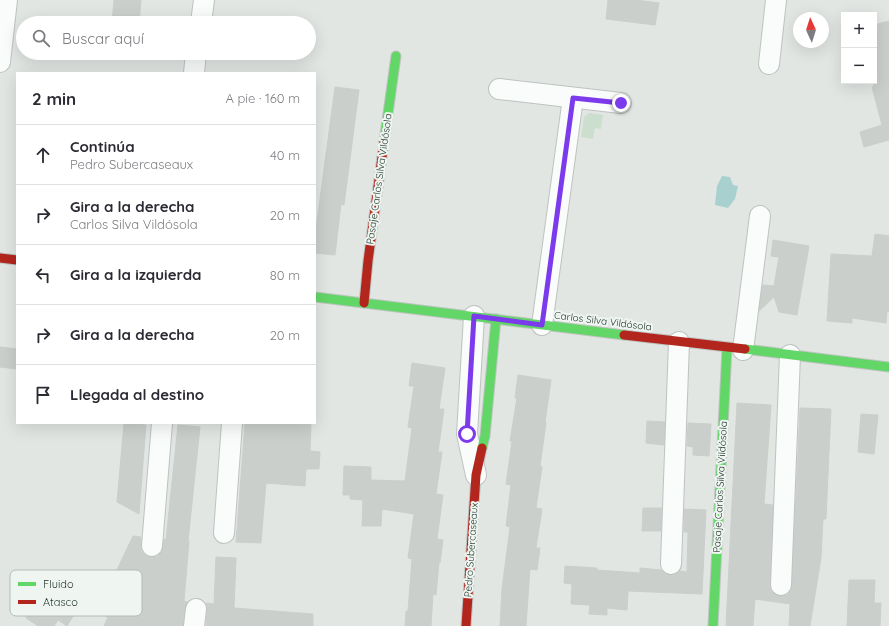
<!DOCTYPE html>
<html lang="es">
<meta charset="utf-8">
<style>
body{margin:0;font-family:Quicksand,sans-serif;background:#f2f2f3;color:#2b2b33}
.controls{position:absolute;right:12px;top:12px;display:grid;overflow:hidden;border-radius:0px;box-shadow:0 4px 16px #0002}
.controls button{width:36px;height:36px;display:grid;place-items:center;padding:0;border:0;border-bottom:1px solid #e1e1e2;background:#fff;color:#2b2b33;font:20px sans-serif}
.compass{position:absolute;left:793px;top:12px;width:36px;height:36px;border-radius:50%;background:#fff;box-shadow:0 4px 16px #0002;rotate:356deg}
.stop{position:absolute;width:12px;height:12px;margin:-9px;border:3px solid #7c3aed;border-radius:50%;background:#fff}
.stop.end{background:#7c3aed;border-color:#fff;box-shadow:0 1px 4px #0008}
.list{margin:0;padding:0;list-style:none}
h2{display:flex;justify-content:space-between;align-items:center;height:52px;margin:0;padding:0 16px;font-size:17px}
h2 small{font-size:13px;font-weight:400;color:#7c7c81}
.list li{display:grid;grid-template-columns:26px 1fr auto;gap:12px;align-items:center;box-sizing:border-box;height:60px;padding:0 16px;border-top:1px solid #e1e1e2}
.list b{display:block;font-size:15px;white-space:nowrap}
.list p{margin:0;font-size:13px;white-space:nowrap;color:#7c7c81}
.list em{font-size:13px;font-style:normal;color:#7c7c81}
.icon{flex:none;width:22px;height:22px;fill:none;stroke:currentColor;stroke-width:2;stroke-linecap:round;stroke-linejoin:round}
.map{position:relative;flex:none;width:889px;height:626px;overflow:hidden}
.search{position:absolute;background:#fff;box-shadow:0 4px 16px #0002;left:16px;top:16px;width:300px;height:44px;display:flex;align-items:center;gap:10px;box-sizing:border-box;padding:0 14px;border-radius:22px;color:#7c7c81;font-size:15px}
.panel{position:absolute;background:#fff;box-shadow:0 4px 16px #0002;left:16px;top:72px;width:300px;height:352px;border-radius:0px}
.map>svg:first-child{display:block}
.green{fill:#ccdece}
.water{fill:#a7d0cf}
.building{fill:#cacfcc;stroke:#cacfcc}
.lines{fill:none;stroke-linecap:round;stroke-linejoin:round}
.street-casing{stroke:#bec3c0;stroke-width:22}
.fast-casing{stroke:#bec4c0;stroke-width:11}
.jam-casing{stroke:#bec4c0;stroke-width:11}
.street{stroke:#fafbfb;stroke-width:20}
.fast{stroke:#63d668;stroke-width:9}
.jam{stroke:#b3261e;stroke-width:9}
.route{stroke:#7c3aed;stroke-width:5}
.labels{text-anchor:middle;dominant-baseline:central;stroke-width:4;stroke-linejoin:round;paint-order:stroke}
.street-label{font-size:10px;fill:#23362d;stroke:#eff6f1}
.key{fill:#eff6f1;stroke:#b2bcb6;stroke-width:1}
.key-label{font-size:11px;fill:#23362d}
</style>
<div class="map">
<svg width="889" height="626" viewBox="0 0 889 626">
<rect width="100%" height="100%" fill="#e1e6e3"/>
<path class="green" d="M589,113L603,115L601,129L595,128L593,139L581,137L584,117Z"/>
<path class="water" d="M722,176L730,177L733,185L738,186L735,199L728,208L715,205L717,186Z"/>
<g class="building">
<path d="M114,0H141L139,23H112Z"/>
<path d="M608,0H636L659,3L655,25L606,19Z"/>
<path d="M889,21V140L864,147L860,132L882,125L872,87L874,86V25Z"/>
<path d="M335,87L359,90L344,205L341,204L335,255L315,253V229H316Z"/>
<path d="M875,234L889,236V312L887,311L886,323L852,318V323L827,321L831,254L872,256Z"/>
<path d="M773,240L809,246L797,315L779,312L774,297L759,311L763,285L774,286L779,257L771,256Z"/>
<path d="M0,347L17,349V369L0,367Z"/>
<path d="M412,363L445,368L439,409H444L438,452H442L436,494L443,495L437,539L443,540L440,563L439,562L436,595L433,594L431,626H405L406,611H408L412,559L408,558L414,514L382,509L381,526H362L363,500L350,499V495H343L344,466L371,467V480L405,481L412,428L408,427L414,386H409Z"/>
<path d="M518,375L551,380L545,423H546L540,466L542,467L536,508L542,509L536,548H540L537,570L530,569L526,626H500L502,589L510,527L506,526L511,485L506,484L512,441H510L517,398H515Z"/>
<path d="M737,403L771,405L764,504L773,505L770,585L771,591L775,594L780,596L787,595L791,591L792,585L800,408L831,409L826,519H823L821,558L810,626H789L790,604L755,599L753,626H726Z"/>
<path d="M861,414L878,415L874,454L858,452Z"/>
<path d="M647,421L665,422L664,445L646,443Z"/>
<path d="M124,423L146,425L139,514L117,502Z"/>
<path d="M245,423H311L310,451L320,452L319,469H306L305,486L266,483L261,543L236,542Z"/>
<path d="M688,423L711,424L709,456L693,455V447L687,446Z"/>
<path d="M178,425L200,427L188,541H189L184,601L187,602L185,608L183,626H104L108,617L97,612L133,536L141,537V551L146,556L151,557H157L162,552L164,539L166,540Z"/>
<path d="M643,508H662L661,531H642Z"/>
<path d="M684,509L706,510L702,594L628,591L627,610L607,608V615L589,614L590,605L571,604L572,584L564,583L565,566L597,568V570L640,573V568L661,570L665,574L670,575L676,574L680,571L687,572L688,532H684Z"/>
<path d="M216,557L236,558L234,608L313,614V626H206L207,610L206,603L214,604Z"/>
<path d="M849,580H875L874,603H881L880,626H847Z"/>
<path d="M59,581L75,591L66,607L75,613L67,626L58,620L54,626H38L26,618L49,582L55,587Z"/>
</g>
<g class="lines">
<g class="street-casing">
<g id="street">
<path d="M201,23L204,0"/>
<path d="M0,62L7,0"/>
<path d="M769,64L776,0"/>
<path d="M194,73L196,53"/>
<path d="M499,89L621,103"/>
<path d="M474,316L467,434L476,475"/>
<path d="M542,325L573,98"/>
<path d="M743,350L760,216"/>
<path d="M224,533L232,423"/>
<path d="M152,546L162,423"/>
<path d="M671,564L679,342"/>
<path d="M781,585L790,355"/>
<path d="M194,626L196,609"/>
</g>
</g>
<g class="fast-casing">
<g id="fast">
<path d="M384,142L396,56"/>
<path d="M315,297L624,335"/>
<path d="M745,349L889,367"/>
<path d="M482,448L485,436L496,319"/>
<path d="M713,626L727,348"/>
</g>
</g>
<g class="jam-casing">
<g id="jam">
<path d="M0,258L17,260"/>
<path d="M364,303L368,261L384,142"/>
<path d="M624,335L745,349"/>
<path d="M466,626L476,475L482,448"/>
</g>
</g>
<use href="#street" class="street"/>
<use href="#fast" class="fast"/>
<use href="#jam" class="jam"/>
</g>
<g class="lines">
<path class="route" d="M467,434L474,316L542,325L573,98L621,103"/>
</g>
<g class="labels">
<g class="street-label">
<text transform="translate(379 179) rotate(-82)">Pasaje Carlos Silva Vildósola</text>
<text transform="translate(603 321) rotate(7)">Carlos Silva Vildósola</text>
<text transform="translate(720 487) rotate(-87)">Pasaje Carlos Silva Vildósola</text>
<text transform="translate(471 550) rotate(-86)">Pedro Subercaseaux</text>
</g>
</g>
<rect x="10" y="570" width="132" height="46" rx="6" class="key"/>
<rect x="18" y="582" width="18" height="4" fill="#63d668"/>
<rect x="18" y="600" width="18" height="4" fill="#b3261e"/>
<g class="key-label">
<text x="43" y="588">Fluido</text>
<text x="43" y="606">Atasco</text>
</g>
</svg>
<div class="controls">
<button>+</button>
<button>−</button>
</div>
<svg class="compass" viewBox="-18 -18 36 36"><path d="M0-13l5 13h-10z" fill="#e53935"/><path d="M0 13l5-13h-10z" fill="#7c7c81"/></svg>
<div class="stop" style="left:467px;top:434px"></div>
<div class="stop end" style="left:621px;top:103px"></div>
<div class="search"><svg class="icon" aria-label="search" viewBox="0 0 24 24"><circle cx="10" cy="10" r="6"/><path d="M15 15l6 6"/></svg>Buscar aquí</div>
<section class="panel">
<h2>2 min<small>A pie · 160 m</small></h2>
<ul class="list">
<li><svg class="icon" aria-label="ahead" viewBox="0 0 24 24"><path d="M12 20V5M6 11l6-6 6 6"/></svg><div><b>Continúa</b><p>Pedro Subercaseaux</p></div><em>40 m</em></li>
<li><svg class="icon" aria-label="right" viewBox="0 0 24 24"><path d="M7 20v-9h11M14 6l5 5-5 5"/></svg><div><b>Gira a la derecha</b><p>Carlos Silva Vildósola</p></div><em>20 m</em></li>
<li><svg class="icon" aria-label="left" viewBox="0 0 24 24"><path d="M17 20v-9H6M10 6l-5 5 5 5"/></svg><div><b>Gira a la izquierda</b></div><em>80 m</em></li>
<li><svg class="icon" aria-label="right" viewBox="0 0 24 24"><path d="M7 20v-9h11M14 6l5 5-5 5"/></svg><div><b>Gira a la derecha</b></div><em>20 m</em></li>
<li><svg class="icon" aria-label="arrive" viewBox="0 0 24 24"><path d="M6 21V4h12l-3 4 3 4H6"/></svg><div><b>Llegada al destino</b></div></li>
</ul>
</section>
</div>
